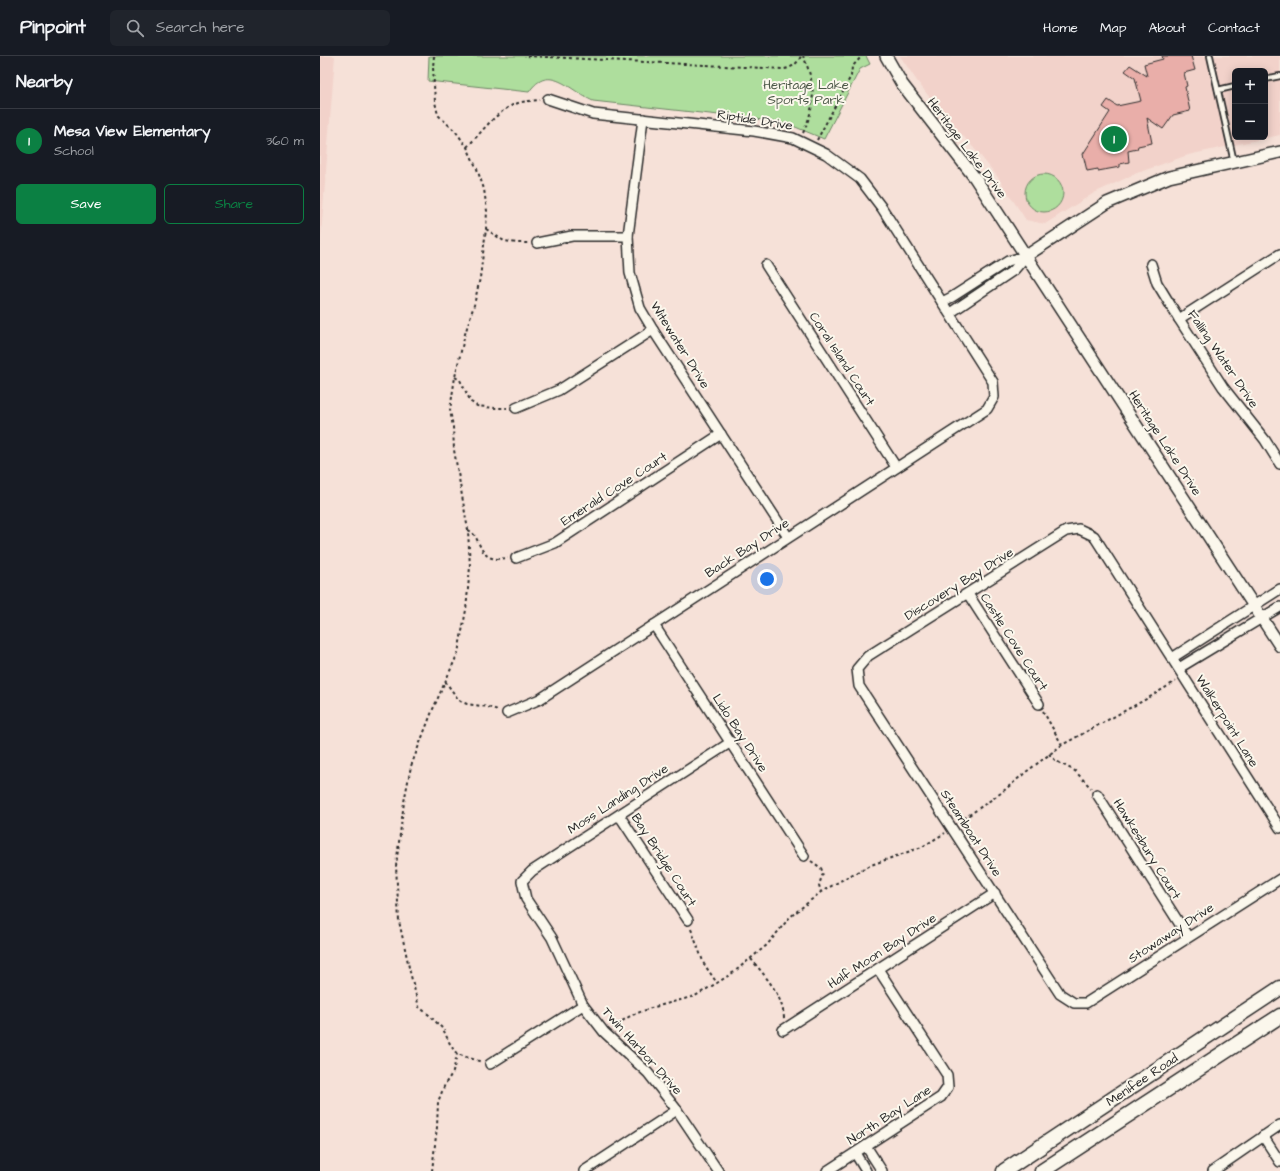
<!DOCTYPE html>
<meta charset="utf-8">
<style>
body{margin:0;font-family:"Architects Daughter",sans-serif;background:#20242c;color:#f1f3f6}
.controls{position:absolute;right:12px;top:12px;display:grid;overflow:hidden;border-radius:6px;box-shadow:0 2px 10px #0003}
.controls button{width:36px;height:36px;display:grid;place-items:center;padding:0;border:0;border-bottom:1px solid #363941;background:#171b24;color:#f1f3f6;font:20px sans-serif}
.you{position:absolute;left:447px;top:523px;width:14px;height:14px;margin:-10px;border:3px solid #fff;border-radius:50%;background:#1a73e8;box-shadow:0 0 0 6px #1a73e833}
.badge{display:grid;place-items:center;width:26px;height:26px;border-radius:50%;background:#0b8043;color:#fff;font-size:13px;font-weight:700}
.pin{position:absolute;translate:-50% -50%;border:2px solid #fff;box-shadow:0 1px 4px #0006}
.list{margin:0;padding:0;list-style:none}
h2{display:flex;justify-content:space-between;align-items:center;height:52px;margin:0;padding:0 16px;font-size:17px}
h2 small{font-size:13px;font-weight:400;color:#9ea1a6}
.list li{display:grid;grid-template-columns:26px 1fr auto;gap:12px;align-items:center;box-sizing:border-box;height:64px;padding:0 16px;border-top:1px solid #363941}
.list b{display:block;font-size:15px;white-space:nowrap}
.list p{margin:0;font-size:13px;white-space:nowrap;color:#9ea1a6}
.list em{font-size:13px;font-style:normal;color:#9ea1a6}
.actions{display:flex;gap:8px;padding:12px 16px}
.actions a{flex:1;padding:9px 0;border:1px solid #0b8043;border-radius:6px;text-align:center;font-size:14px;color:#0b8043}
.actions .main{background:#0b8043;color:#fff}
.icon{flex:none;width:22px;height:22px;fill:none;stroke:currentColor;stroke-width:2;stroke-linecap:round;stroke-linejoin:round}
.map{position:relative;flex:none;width:960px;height:1115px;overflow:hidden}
header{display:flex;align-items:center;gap:24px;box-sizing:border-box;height:56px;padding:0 20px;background:#171b24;border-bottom:1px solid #363941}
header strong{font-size:19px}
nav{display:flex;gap:22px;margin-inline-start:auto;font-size:14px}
.search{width:280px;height:36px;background:#20242c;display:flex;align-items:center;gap:10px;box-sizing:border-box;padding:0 14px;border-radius:6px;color:#9ea1a6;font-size:15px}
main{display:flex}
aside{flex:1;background:#171b24}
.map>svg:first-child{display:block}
.built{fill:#f2d2ca;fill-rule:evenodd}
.green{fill:#aede9d;stroke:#6c8464}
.building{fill:#e9aea9;stroke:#2b2b2b}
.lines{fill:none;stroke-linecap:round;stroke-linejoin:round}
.service-casing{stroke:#2b2b2b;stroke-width:8}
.minor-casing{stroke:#2b2b2b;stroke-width:12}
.tertiary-casing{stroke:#2b2b2b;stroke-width:14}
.primary-casing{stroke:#2b2b2b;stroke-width:17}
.path{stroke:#2b2b2b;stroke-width:2;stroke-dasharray:3 3;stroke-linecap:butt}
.service{stroke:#fbf7ec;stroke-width:4.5}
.minor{stroke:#fbf7ec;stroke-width:9}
.tertiary{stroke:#fbf7ec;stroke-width:11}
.primary{stroke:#fbf7ec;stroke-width:14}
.labels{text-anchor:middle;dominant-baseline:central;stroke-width:4;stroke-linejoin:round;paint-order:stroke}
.park-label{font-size:13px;fill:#4c5848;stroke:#fbf7ec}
.street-label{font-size:13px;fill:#2b2b2b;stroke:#fbf7ec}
</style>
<header>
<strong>Pinpoint</strong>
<div class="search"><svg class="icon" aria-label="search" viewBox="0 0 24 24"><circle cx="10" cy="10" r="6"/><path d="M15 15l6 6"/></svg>Search here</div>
<nav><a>Home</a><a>Map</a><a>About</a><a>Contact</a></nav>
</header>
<main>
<aside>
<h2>Nearby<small></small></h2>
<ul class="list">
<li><span class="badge">1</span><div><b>Mesa View Elementary</b><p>School</p></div><em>360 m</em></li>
</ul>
<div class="actions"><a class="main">Save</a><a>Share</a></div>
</aside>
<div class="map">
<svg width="960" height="1115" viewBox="0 0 960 1115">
<rect width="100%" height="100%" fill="#f6e1d8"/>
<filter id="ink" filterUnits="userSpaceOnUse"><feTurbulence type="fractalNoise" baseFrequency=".025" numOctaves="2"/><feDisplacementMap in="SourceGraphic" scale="8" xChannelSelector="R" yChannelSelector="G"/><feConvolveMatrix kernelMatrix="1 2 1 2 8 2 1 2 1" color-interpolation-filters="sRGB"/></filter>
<g filter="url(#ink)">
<g class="built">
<path d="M0,0H15L0,191Z"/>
<path d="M580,0H960V79L868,99L817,117L774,137L725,168L706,164L677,120L659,98L614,47L597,25ZM915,15H945V81H915Z"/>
</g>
<g class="green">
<path d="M109,0H546L550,8L540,13L504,83L473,70L444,64L273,45C250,35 229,6 209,36L108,25Z"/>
<circle cx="724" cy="137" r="19"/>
</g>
<path class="building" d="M842,0H871L875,14L864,17L867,30L865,31L870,55L853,59L843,73L827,62L832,87L818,90L817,93L808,95L809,106L800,108V111L778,115V113L767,115L763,98L790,56L783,51L788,44L797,50L821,45L815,22L805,15L810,9L827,20L824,8L843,3Z"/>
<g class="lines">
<g class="service-casing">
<g id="service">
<path d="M890,0L914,106"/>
<path d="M945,23L960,20"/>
<path d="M898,34L915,30"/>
</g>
</g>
<g class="minor-casing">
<g id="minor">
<path d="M323,63L308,180L310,217L320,252L333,274L468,481"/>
<path d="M217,187L252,180H308"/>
<path d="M831,208L837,227L859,263L903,331L945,384L960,408"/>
<path d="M446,209L576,411"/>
<path d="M622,246L632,241L688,205L706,200"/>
<path d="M630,257L694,214L706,200"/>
<path d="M859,263L960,198"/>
<path d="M196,352L239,334L333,274"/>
<path d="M196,502L235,487L401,378"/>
<path d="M648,538L719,648"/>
<path d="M334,569L484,800"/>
<path d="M852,602L960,533"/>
<path d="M859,612L960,551"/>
<path d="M187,657L220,643L667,353L674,341L673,326L562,152L540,123L506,98L473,82L434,75L273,58L228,43"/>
<path d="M777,738L868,881"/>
<path d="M299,759L368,864"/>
<path d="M960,772L774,480L759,473L746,475L548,600L537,613L539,630L740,938L754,947H766L960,823"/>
<path d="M463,974L675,837"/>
<path d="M170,1008L263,949"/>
<path d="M943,1080L960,1106"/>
<path d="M546,1090L562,1115"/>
<path d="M535,1097L546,1115"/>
<path d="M264,1115L357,1054"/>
<path d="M398,1115L357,1054L328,1017L284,976L263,949L232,882L206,843L202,825L212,815L411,686"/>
<path d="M507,1115L621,1041L628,1031L627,1019L558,913"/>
<path d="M893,1115L960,1069"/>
</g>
</g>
<g class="tertiary-casing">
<g id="tertiary">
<path d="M566,0L582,28L655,122L960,590"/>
<path d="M706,200L787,147L849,121L960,96"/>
</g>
</g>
<g class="primary-casing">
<g id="primary">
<path d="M684,1115L960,932"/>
<path d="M722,1115L960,960"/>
</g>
</g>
<g class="path">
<path d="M114,0L113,11L115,46L118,59L136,76L147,91L157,113L164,133L167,155L166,173L160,222L154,249L145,278L135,321L130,354L133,371L134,394L148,474L150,511L146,554L138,597L113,653L91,710L84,746L76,810L79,865L90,916L99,951L109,959L123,973L131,990L137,998L162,1006"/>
<path d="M207,0L464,13C472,12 478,7 481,0"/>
<path d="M483,77C496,48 496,29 483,0"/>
<path d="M497,84L531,20L532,11L542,0"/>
<path d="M147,91C161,77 174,58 193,49C201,45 211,45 220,44"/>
<path d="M166,173L184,185L197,187H209"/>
<path d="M135,321L140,324L151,346L157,350L175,352H187"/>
<path d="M148,474C160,479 158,498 172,502C177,504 183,502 188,502"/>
<path d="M125,625L138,643L142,646L147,648L168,651L178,654"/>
<path d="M723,655L742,689"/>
<path d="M729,698L736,705L755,715L771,732"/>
<path d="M639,766L681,737L706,716L742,689L830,641L856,625"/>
<path d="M491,805L501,812L503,817L499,829L501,836"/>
<path d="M371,873L384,908L397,927"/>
<path d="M431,903C445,920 464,940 464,964"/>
<path d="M292,971L312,959L331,952L375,940L397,927L414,916L447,889L470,861L501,836L529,820L551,809L602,791L625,777"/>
<path d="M112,1115L117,1071L118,1046L125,1028L133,1016L137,998"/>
</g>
<use href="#service" class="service"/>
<use href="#minor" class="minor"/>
<use href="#tertiary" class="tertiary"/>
<use href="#primary" class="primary"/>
</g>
</g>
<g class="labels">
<g class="park-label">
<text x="486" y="29">Heritage Lake<tspan x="486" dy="15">Sports Park</tspan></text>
</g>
<g class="street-label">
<text transform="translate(435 64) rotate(9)">Riptide Drive</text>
<text transform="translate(647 92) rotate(53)">Heritage Lake Drive</text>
<text transform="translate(360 289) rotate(58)">Witewater Drive</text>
<text transform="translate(522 303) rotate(57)">Coral Island Court</text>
<text transform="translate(903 303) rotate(56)">Falling Water Drive</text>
<text transform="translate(845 387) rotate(57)">Heritage Lake Drive</text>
<text transform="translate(294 433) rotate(-33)">Emerald Cove Court</text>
<text transform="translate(427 492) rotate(-33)">Back Bay Drive</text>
<text transform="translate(639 528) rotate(-32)">Discovery Bay Drive</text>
<text transform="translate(694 586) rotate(57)">Castle Cove Court</text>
<text transform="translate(907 665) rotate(58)">Walkerpoint Lane</text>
<text transform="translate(420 677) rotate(57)">Lido Bay Drive</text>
<text transform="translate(298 743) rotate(-33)">Moss Landing Drive</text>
<text transform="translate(651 777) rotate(57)">Steamboat Drive</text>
<text transform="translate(827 793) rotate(58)">Hawkesbury Court</text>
<text transform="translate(344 804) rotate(57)">Bay Bridge Court</text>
<text transform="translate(851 877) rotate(-33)">Stowaway Drive</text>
<text transform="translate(562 895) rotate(-33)">Half Moon Bay Drive</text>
<text transform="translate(322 995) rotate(48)">Twin Harbor Drive</text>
<text transform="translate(822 1024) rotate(-34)">Menifee Road</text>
<text transform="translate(569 1059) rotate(-33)">North Bay Lane</text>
</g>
</g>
</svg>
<div class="controls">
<button>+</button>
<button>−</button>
</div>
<div class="you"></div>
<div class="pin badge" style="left:794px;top:83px">1</div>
</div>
</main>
